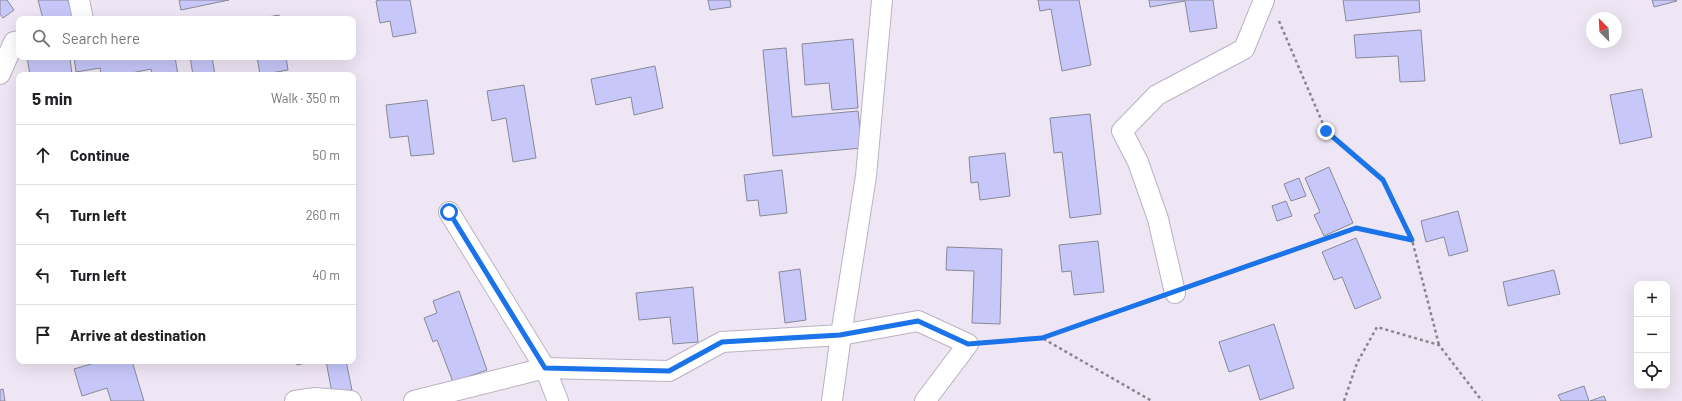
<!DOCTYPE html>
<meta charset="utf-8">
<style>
body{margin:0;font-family:Barlow,sans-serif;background:#f6f6f6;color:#202124}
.controls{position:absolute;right:12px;bottom:12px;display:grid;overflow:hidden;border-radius:8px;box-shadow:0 4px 16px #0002}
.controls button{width:36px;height:36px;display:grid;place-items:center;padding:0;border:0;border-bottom:1px solid #e0e0e0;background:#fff;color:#202124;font:20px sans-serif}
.compass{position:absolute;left:1586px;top:12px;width:36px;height:36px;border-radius:50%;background:#fff;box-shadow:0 4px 16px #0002;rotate:336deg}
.stop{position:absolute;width:12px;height:12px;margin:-9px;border:3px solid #1a73e8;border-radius:50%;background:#fff}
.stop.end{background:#1a73e8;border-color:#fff;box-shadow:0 1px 4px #0008}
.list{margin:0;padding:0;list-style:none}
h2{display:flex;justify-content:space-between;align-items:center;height:52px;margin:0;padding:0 16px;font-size:17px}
h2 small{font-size:13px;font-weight:400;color:#757577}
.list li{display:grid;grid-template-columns:26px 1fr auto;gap:12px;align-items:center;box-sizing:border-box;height:60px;padding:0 16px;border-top:1px solid #e0e0e0}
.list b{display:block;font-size:15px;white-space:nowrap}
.list em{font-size:13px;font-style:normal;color:#757577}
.icon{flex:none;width:22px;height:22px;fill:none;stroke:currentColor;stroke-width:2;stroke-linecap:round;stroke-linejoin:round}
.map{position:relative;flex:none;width:1682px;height:401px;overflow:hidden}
.search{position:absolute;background:#fff;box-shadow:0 4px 16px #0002;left:16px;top:16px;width:340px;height:44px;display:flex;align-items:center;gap:10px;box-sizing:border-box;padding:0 14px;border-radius:8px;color:#757577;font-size:15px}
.panel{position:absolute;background:#fff;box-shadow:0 4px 16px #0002;left:16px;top:72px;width:340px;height:292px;border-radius:8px}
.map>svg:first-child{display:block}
.building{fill:#c7c7fa;stroke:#888998}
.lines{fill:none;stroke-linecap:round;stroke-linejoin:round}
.minor-casing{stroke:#bab2c1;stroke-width:22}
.path{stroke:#8c8590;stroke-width:2.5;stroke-dasharray:3 3;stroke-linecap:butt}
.minor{stroke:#fff;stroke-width:20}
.route{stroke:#1a73e8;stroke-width:5}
</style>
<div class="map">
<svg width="1682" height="401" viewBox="0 0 1682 401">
<rect width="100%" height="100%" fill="#efe6f5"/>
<g class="building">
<path d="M0,0H7L14,10L3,18L0,14Z"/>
<path d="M38,0H68L73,19H43Z"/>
<path d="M179,0H229L181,10Z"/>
<path d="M380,0H410L416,33L393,37L390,21L380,23L376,1Z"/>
<path d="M708,0H730L731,7L710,10Z"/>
<path d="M1038,0H1079L1091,65L1062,71L1051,9L1040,11Z"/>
<path d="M1149,0H1213L1217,28L1190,32L1185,1L1150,7Z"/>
<path d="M1343,0H1419L1420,12L1346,21Z"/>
<path d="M1652,0H1676L1677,1L1654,7Z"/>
<path d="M279,15L280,19H256Z"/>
<path d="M1421,30L1425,81L1400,82L1398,56L1356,58L1354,35Z"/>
<path d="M853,39L858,108L832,110L829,83L805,85L802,44Z"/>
<path d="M786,48L792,117L858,111L862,148L773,156L763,50Z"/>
<path d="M27,57H70L72,75H30Z"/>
<path d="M74,57H175L178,75H152L151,69L122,75H101L100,68L76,72Z"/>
<path d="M190,57H212L215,75H193Z"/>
<path d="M257,57H286L288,70L260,75Z"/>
<path d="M655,66L663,108L634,115L631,97L596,105L591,79Z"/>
<path d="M524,85L536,158L513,162L506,118L492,121L487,91Z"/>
<path d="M1642,89L1652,137L1620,144L1610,95Z"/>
<path d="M427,100L434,154L411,156L408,136L390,138L386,105Z"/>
<path d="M1090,114L1101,214L1070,218L1062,152L1054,153L1050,118Z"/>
<path d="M1005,153L1010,196L980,200L978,182L971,183L969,157Z"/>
<path d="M1329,167L1353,223L1324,236L1314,215L1320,212L1305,178Z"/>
<path d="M782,170L787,213L760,216L758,200L747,201L744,175Z"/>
<path d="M1299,178L1306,196L1291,201L1284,184Z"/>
<path d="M1286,201L1292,216L1277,221L1272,206Z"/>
<path d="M1458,211L1468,251L1449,256L1444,237L1426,242L1421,221Z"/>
<path d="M1356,238L1381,298L1355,309L1342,277L1334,280L1322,252Z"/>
<path d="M1098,241L1104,292L1074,295L1071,271L1062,272L1059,245Z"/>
<path d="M947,247L1002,249L1000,324L972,323L974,271L946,270Z"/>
<path d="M800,269L806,320L785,323L779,272Z"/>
<path d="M1554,270L1560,294L1508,306L1503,282Z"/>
<path d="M693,287L698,342L673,344L670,317L639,320L636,293Z"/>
<path d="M459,291L487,370L453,382L437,340L433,342L424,318L437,313L433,301Z"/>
<path d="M1274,324L1294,388L1260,400L1249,365L1229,372L1219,342Z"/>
<path d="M101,361H132L144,401H111L107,388L82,396L74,369Z"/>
<path d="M297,361H315L297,365Z"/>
<path d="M326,361H346L352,390L332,393Z"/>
<path d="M1584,386L1589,401H1561L1558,395Z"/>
<path d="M3,389L5,401H0V390Z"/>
<path d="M1604,396L1606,401H1590Z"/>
</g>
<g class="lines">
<g class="minor-casing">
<g id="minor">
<path d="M79,0L83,19"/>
<path d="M0,74L14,42L19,41"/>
<path d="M449,212L545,368L558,401"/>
<path d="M1175,293L1158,219L1138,162L1122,131L1157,95L1244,49L1264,0"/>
<path d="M295,401L315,398L351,401"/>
<path d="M414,401L545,368L669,371L722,342L841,335L918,321L968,344L925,401"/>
<path d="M832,401L841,335L866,176L882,0"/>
</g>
</g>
<g class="path">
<path d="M1279,21L1326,131L1383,180L1412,240L1439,345"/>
<path d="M1196,285L1356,228L1412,240"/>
<path d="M1042,338L1155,299"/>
<path d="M990,342L1042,338L1152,401"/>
<path d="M1344,401L1357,363L1377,327L1439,345L1482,401"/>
</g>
<use href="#minor" class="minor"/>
</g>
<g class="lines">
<path class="route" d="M449,212L545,368L669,371L722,342L840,335L918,321L968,344L1042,338L1356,228L1412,240L1383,180L1326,131"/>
</g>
</svg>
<div class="controls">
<button>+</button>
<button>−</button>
<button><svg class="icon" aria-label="locate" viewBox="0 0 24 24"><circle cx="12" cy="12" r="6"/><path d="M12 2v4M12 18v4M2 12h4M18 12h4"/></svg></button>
</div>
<svg class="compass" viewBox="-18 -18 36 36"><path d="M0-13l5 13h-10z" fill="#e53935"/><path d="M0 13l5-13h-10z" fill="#757577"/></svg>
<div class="stop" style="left:449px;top:212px"></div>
<div class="stop end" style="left:1326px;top:131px"></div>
<div class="search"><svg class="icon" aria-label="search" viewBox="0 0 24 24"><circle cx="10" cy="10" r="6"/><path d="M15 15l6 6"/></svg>Search here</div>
<section class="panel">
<h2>5 min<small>Walk · 350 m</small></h2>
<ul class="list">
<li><svg class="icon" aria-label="ahead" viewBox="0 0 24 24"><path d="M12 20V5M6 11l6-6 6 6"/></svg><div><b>Continue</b></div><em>50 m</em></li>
<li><svg class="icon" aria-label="left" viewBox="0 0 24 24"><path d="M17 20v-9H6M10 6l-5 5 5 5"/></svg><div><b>Turn left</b></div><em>260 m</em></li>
<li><svg class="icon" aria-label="left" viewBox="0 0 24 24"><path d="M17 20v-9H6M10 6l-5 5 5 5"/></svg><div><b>Turn left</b></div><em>40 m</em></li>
<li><svg class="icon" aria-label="arrive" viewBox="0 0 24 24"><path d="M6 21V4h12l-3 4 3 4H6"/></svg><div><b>Arrive at destination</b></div></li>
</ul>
</section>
</div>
